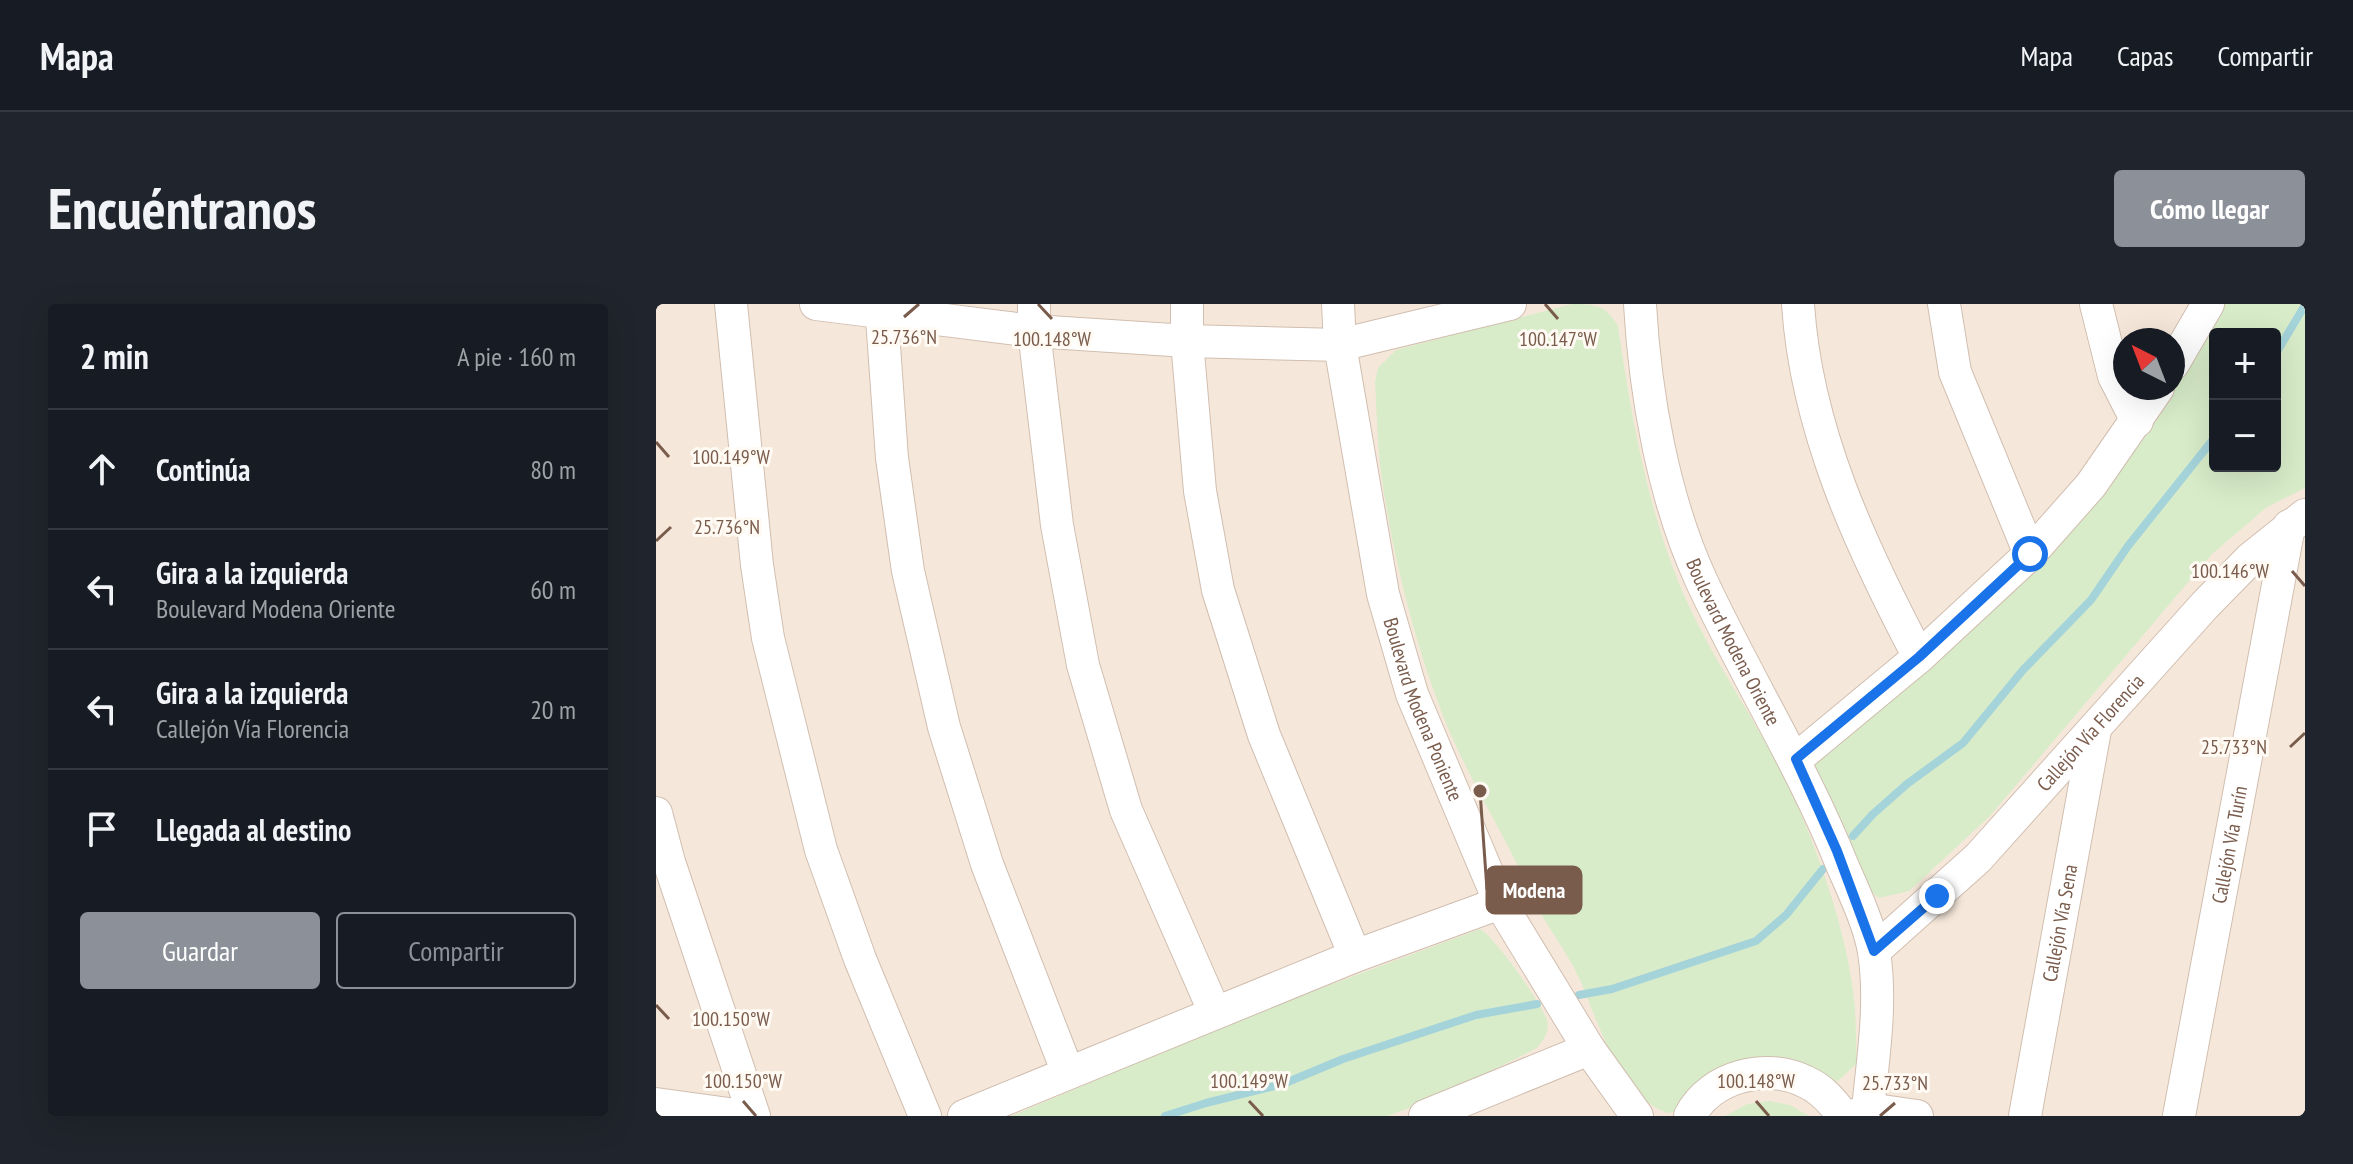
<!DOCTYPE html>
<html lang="es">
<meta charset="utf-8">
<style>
body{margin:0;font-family:"PT Sans Narrow",sans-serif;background:#20242c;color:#f1f3f6}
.controls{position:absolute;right:24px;top:24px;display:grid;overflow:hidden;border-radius:8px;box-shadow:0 8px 32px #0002}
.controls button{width:72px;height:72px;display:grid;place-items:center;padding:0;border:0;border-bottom:2px solid #363941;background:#171b24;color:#f1f3f6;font:40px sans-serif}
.compass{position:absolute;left:1457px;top:24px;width:72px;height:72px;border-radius:50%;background:#171b24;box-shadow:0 8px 32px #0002;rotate:318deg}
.stop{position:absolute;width:24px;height:24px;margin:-18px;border:6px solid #1a73e8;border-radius:50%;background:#fff}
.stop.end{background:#1a73e8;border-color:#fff;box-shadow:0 2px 8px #0008}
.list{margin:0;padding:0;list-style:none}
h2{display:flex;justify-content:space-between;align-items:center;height:104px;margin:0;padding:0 32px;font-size:34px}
h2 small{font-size:26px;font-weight:400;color:#9ea1a6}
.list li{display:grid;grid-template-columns:52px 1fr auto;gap:24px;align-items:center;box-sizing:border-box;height:120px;padding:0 32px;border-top:2px solid #363941}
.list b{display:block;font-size:30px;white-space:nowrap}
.list p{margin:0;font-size:26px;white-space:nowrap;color:#9ea1a6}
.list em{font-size:26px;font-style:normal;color:#9ea1a6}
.actions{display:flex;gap:16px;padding:24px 32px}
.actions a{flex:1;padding:18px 0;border:2px solid #8c9099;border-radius:8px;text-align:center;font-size:28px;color:#8c9099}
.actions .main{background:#8c9099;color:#fff}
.icon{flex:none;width:44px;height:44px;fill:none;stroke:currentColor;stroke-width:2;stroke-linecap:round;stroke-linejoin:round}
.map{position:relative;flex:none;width:1649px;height:812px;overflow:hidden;border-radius:8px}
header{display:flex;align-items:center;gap:48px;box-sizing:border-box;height:112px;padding:0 40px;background:#171b24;border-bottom:2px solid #363941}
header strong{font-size:38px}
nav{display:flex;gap:44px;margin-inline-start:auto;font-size:28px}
.intro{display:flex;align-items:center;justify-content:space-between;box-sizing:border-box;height:192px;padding:0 48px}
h1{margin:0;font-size:56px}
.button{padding:20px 36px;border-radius:8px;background:#8c9099;color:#fff;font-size:28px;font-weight:700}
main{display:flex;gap:48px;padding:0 48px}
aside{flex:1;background:#171b24;border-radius:8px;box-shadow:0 8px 32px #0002}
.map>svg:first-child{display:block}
.residential{fill:#f5e8da;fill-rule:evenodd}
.green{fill:#d8ecc9;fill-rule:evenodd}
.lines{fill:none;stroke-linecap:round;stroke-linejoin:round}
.stream{stroke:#a5d3da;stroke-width:8}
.minor-casing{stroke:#d1beb0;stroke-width:34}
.minor{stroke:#fff;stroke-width:32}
.route{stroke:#1a73e8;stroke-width:10}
.ticks{fill:none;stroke:#7a5c4d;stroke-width:3}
.labels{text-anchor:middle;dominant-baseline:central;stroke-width:6;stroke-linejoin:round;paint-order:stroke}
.street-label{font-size:20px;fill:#7a5c4d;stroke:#fffaf3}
.ticks-label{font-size:20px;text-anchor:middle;fill:#7a5c4d;stroke:#fffaf3;stroke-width:6;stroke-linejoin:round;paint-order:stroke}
.leader{fill:none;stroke:#7a5c4d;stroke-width:3}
.callout-dot{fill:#7a5c4d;stroke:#fffaf3;stroke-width:3}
.callout{fill:#7a5c4d;stroke:#7a5c4d;stroke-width:3}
.callout-label{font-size:22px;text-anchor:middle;font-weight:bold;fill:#fff}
</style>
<header>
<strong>Mapa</strong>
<nav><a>Mapa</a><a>Capas</a><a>Compartir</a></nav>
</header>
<div class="intro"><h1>Encuéntranos</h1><a class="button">Cómo llegar</a></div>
<main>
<aside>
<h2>2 min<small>A pie · 160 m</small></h2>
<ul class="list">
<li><svg class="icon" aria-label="ahead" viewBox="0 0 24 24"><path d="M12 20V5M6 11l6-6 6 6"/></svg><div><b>Continúa</b></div><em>80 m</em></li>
<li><svg class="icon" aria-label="left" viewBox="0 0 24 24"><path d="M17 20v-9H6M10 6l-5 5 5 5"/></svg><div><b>Gira a la izquierda</b><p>Boulevard Modena Oriente</p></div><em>60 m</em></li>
<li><svg class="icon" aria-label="left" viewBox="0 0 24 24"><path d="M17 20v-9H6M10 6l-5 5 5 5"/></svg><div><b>Gira a la izquierda</b><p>Callejón Vía Florencia</p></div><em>20 m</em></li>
<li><svg class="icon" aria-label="arrive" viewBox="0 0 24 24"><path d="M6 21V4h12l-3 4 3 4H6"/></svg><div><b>Llegada al destino</b></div></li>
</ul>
<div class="actions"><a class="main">Guardar</a><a>Compartir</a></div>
</aside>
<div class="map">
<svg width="1649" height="812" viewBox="0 0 1649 812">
<rect width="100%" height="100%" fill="#fdf6ec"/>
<path class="residential" d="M0,0H1649V812H0ZM1559,30H1619V162H1559ZM1469,36H1517V84H1469Z"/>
<g class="green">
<path d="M916,0C939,0 950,1 962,22C976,117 992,210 1031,298C1053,346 1082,390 1108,436C1149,505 1193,624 1199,705C1200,723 1200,741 1201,759L1182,777L1169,776L1113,760L1024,807L1012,809C959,792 942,711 919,666C907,643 891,622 879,599C872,586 867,573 861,560C836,510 806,461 786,409C757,333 736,249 725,168C721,139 721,108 719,78L722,64L740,46Z"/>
<path d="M1563,0H1649V184L1611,203L1556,250L1333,513L1253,587L1223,594L1205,580L1157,465L1162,446L1517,84V79ZM1559,30H1619V162H1559Z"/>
<path d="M824,625C838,632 886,700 891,716C894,727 888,735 881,744L781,794L731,812H355L601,708Z"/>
<path d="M1113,797L1134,801L1153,812H1069L1091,800Z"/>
</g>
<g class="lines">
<g class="stream">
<path d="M1619,51L1649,1"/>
<path d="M1197,532L1217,510L1251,480L1307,439L1367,366L1435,296L1472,242L1559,133"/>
<path d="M923,691L956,685L1100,637L1130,611L1167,565"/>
<path d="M509,812L550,799L627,780L687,755L820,711L881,700"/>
</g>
<g class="minor-casing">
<g id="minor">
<path d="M75,0L101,261L112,334L165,546L204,655L269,812"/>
<path d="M160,0L378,27L531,37L684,41L854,0"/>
<path d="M225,0L236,154L252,267L288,423L331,560L412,769"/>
<path d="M378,0V27L401,221L427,361L470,506L559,709"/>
<path d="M531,0V37L544,187L562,286L608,431L699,652"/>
<path id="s1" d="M682,0L684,41L727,290L756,390L844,599L933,745L981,812"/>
<path id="s2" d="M984,0C989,90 1007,193 1045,276C1090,373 1147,463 1187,563C1198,588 1214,622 1218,648C1226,699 1217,754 1212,805"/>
<path d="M1142,0C1150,126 1205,243 1263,353"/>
<path d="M1288,0L1299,68L1374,250"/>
<path d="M1440,0L1458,72L1481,117"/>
<path d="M1517,60L1552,0"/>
<path d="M1140,455L1263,353L1374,250L1435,181L1502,84"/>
<path d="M0,509L13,558L98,812"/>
<path id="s3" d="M1218,647L1322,554L1549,301L1595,254L1649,211"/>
<path d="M0,800L87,812"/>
<path d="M308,812L699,652L844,599"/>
<path d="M769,812L933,745"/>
<path d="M1034,812C1054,772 1112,758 1150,778C1166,785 1177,798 1187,812"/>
<path d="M1198,812L1212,805L1261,812"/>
<path id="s4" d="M1369,812L1439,426"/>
<path id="s5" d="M1523,812L1633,222"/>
</g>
</g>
<use href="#minor" class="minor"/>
</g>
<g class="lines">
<path class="route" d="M1281,592L1218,647L1181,547L1140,455L1263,353L1374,250"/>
</g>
<path class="ticks" d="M382,0L396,15M889,0L902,15M248,13L263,0M0,138L13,153M0,237L15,223M1636,267L1649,282M1634,443L1649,429M0,701L13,715M87,797L100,812M593,797L607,812M1100,797L1113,812M1224,812L1239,799"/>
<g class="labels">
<g class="street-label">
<text stroke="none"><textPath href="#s2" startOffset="354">Boulevard Modena Oriente</textPath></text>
<text stroke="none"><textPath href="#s1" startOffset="416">Boulevard Modena Poniente</textPath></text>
<text stroke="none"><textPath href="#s3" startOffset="308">Callejón Vía Florencia</textPath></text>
<text stroke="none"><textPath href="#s5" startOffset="276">Callejón Vía Turín</textPath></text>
<text stroke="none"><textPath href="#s4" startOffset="196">Callejón Vía Sena</textPath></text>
</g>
</g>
<g class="ticks-label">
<text x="248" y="40">25.736°N</text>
<text x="396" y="42">100.148°W</text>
<text x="902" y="42">100.147°W</text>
<text x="75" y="160">100.149°W</text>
<text x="71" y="230">25.736°N</text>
<text x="1574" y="274">100.146°W</text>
<text x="1578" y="450">25.733°N</text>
<text x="75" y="722">100.150°W</text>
<text x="87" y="784">100.150°W</text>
<text x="593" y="784">100.149°W</text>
<text x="1100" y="784">100.148°W</text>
<text x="1239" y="786">25.733°N</text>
</g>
<path class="leader" d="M824 487L831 586"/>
<circle class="callout-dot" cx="824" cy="487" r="8"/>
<rect class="callout" x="831" y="563" width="94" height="46" rx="8"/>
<g class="callout-label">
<text x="878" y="594">Modena</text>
</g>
</svg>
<div class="controls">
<button>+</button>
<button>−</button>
</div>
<svg class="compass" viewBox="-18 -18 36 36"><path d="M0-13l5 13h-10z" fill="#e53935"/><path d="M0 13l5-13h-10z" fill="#9ea1a6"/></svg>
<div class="stop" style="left:1374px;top:250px"></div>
<div class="stop end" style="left:1281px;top:592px"></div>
</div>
</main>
